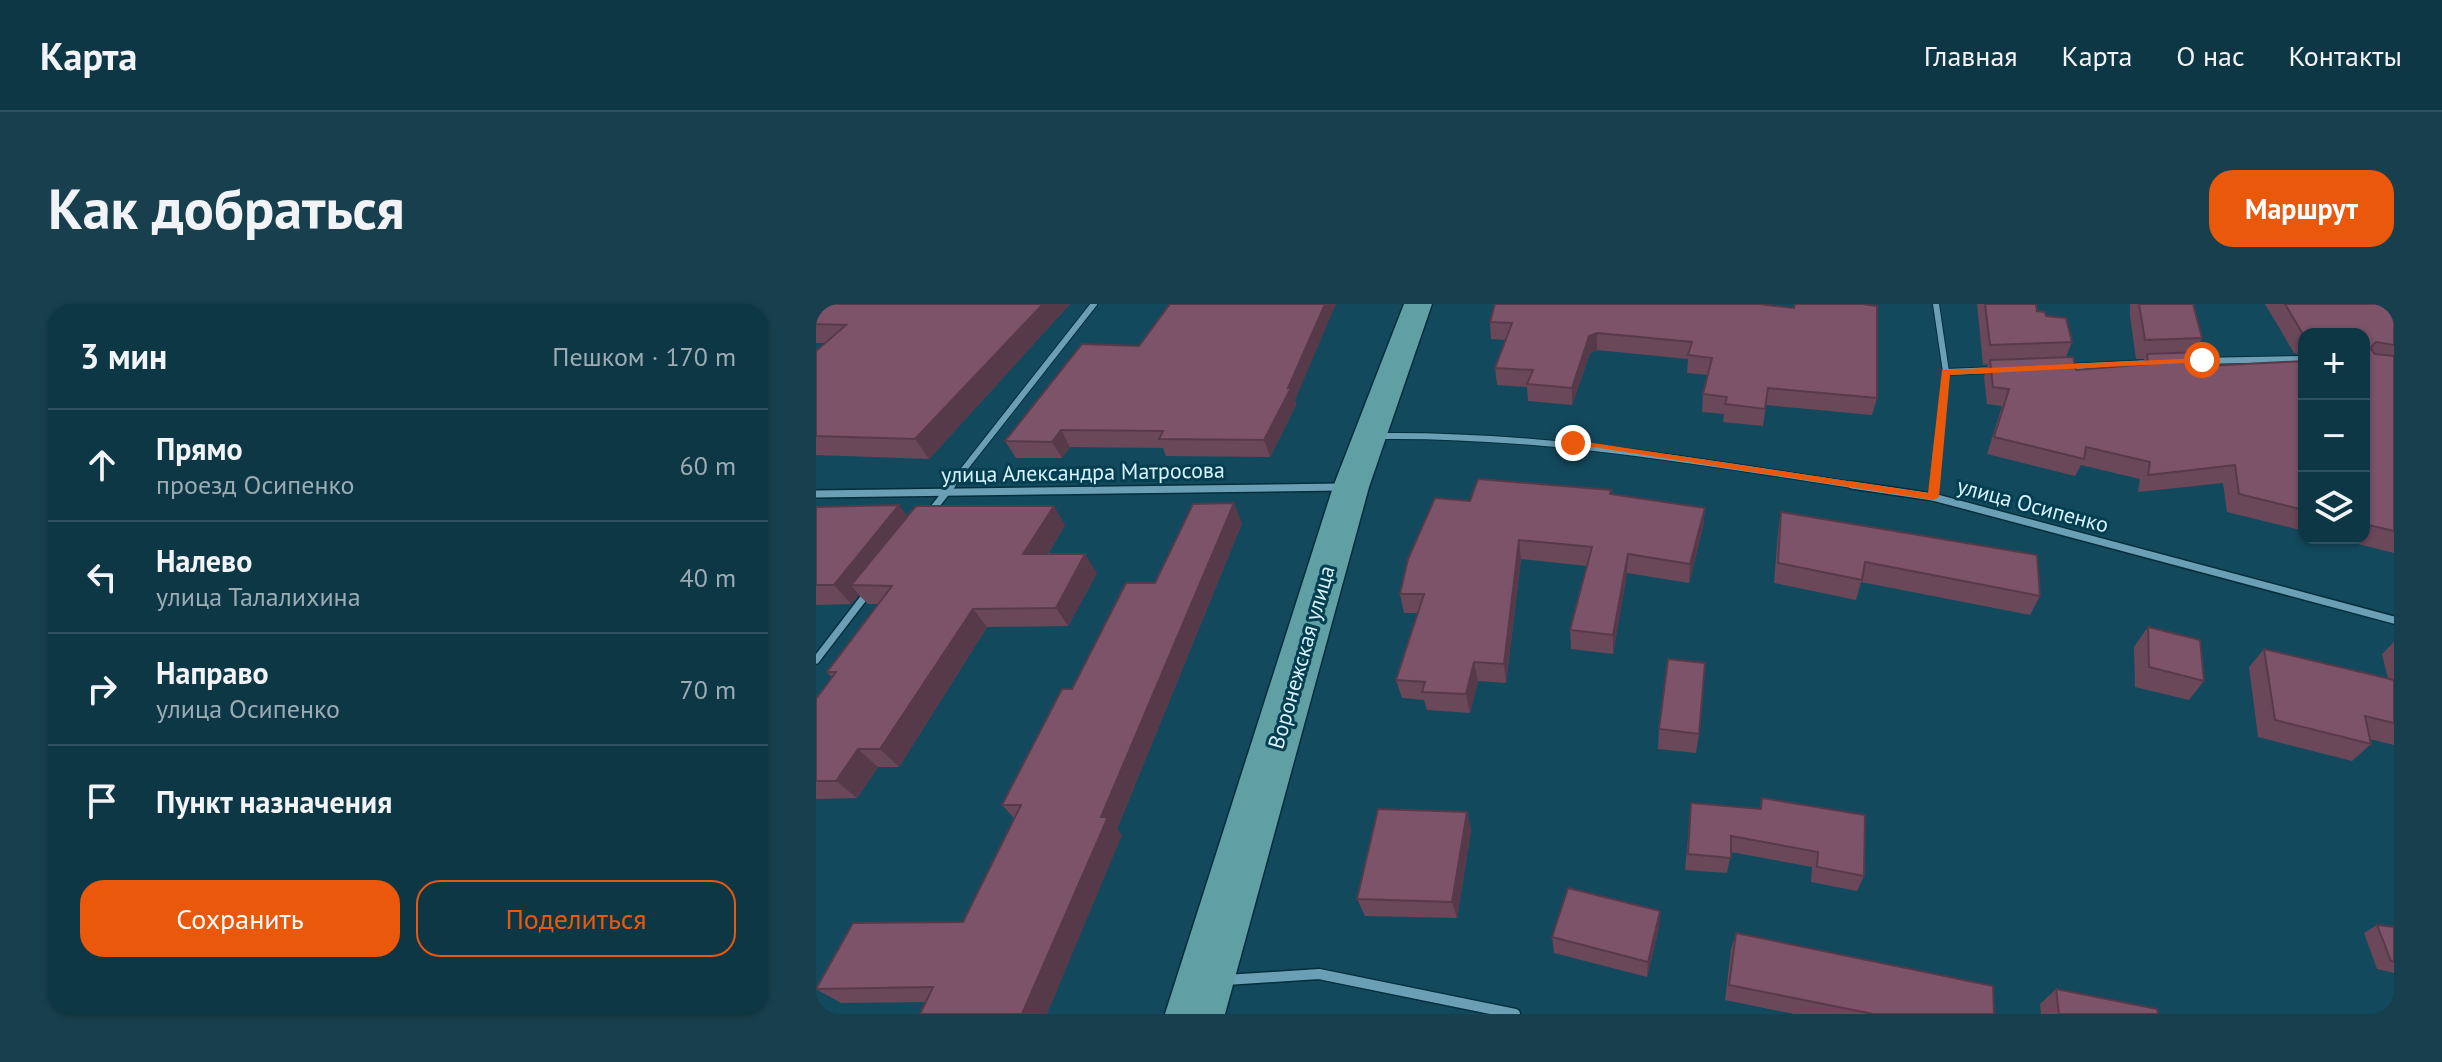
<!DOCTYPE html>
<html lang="ru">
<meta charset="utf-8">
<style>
body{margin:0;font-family:"PT Sans",sans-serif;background:#173f4d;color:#f1f3f6}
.controls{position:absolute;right:24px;top:24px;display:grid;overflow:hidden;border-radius:16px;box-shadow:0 2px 6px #0004}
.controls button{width:72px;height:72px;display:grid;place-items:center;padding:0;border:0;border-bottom:2px solid #2e515f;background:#0e3746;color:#f1f3f6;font:40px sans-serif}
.stop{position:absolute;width:24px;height:24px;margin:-18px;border:6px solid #ea580c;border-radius:50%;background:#fff}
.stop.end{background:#ea580c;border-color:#fff;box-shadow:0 2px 8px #0008}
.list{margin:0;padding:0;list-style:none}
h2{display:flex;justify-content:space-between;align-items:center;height:104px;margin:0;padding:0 32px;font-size:34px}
h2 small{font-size:26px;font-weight:400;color:#9bacb3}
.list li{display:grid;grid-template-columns:52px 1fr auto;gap:24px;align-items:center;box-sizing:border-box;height:112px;padding:0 32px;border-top:2px solid #2e515f}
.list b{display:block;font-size:30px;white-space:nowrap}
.list p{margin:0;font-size:26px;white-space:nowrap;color:#9bacb3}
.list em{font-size:26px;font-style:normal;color:#9bacb3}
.actions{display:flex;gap:16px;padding:24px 32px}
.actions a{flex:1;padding:18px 0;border:2px solid #ea580c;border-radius:24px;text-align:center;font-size:28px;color:#ea580c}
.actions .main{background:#ea580c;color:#fff}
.icon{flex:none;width:44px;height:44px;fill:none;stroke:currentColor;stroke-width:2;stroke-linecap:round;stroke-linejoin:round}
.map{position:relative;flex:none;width:1578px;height:710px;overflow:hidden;border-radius:24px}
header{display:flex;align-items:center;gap:48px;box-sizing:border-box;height:112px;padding:0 40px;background:#0e3746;border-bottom:2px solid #2e515f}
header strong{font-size:38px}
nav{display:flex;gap:44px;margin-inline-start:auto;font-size:28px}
.intro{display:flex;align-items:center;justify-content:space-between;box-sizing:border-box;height:192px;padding:0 48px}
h1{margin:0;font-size:56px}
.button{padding:20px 36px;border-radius:24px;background:#ea580c;color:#fff;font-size:28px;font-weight:700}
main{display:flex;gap:48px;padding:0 48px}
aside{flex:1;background:#0e3746;border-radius:24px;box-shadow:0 2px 6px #0004}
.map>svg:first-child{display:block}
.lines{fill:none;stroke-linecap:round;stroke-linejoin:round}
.street-far2-casing{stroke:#042e3c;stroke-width:8}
.street-far1-casing{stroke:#042e3c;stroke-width:10}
.street-casing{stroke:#042e3c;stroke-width:13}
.secondary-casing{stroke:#042e3c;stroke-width:3}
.street-far2{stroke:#6b9fb5;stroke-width:6}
.street-far1{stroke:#6b9fb5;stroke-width:7}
.street{stroke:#6b9fb5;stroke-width:10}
.secondary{fill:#609fa4;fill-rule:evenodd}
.wall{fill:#6b475a}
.shaded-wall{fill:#573a4a}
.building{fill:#7c5369;stroke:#573a4a;stroke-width:2}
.route{fill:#ea580c}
.labels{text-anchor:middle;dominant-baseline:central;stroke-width:6;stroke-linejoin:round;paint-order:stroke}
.street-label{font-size:22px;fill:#d8f2fe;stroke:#043f51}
</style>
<header>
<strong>Карта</strong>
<nav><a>Главная</a><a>Карта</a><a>О нас</a><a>Контакты</a></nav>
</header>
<div class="intro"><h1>Как добраться</h1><a class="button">Маршрут</a></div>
<main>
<aside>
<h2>3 мин<small>Пешком · 170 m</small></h2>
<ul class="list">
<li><svg class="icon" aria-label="ahead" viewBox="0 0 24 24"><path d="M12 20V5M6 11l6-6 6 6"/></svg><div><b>Прямо</b><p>проезд Осипенко</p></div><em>60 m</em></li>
<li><svg class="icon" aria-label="left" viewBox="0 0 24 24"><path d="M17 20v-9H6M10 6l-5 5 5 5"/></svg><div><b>Налево</b><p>улица Талалихина</p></div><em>40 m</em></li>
<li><svg class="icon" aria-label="right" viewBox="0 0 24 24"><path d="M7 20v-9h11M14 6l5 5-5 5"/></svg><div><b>Направо</b><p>улица Осипенко</p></div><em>70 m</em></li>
<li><svg class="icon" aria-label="arrive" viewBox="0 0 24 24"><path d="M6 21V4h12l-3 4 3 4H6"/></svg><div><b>Пункт назначения</b></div></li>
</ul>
<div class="actions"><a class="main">Сохранить</a><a>Поделиться</a></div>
</aside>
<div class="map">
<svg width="1578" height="710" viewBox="0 0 1578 710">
<rect width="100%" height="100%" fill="#13495d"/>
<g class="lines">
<g class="street-far2-casing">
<g id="street-far2">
<path d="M1381,57L1488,55"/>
<path d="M1249,63L1335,59"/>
<path d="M1130,68L1180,66"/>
<path d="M563,132C728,130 886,158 1049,183"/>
<path d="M134,183L278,0"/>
<path d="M1118,183L1130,68L1120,0"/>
</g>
</g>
<g class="street-far1-casing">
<g id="street-far1">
<path d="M1036,181L1117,193L1578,316"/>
<path d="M0,190L526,183"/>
<path d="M1117,193L1118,181"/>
<path d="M113,210L136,181"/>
<path d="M0,356L53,287"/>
</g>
</g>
<g class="street-casing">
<path id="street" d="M410,676L503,670L699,710"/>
</g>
<g class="secondary-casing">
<path id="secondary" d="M588,0H616L553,183L409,710H349L517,183Z"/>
</g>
<use href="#street-far2" class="street-far2"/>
<use href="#street-far1" class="street-far1"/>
<use href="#street" class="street"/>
<use href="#secondary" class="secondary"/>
</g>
<g class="wall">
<path d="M0,0H254L113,155L0,151V47L9,39H0Z"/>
<path d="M942,0L1061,94L1056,111L950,101L947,122L907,118L908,110L886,108L887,90L892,71L871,69L872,55L781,46L774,49L756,101L712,97L711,83L681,81L679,64L689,36L675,35L674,18Z"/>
<path d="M1161,0H1220L1221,7L1230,12L1256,38L1250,53L1260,66L1325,61L1328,55H1320L1314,12V0H1377L1386,34L1379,48L1392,62L1487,57L1488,56V227L1411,208L1407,179L1322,188L1324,175L1265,161L1259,172L1171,150L1186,102L1171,100L1168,73L1172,60L1167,61Z"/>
<path d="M1449,0H1578V249L1518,234H1548V30H1488V51L1478,49Z"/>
<path d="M266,40L479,96L480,101L454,153L350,152L347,144L254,143L246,154H200L189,137Z"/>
<path d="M795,186V190L889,204L887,223L873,279L811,269L797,350L755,345L754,326L771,262L705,255L690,379L662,377L654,409L611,406L608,396L586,394L580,376L602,309H588L584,290L654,197Z"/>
<path d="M0,203L91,212L249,221L232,250L281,269L252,322L171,323L83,463H62L41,494L0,495V395L16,373L11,368L62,300H52L43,291L35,300L0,301Z"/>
<path d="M965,208L1224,292L1214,311L1045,278L1040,296L958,279L962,228Z"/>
<path d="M426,219L301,525L306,531L110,698L25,699L0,685L147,618L198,514L186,501L256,385L339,279Z"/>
<path d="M1332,323L1388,377L1373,396L1319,383L1318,343Z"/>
<path d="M1578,338V441L1554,435L1555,440L1536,457L1442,433L1433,363L1448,345L1572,375L1566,350Z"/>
<path d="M843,425L883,430L880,449L842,445Z"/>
<path d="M946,494L1048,572L1041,587L995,578L996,563L915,548L911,569L869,566L875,499L944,505Z"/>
<path d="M651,508L655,526L641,614L549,612L541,595Z"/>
<path d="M844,607L843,623L831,673L738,649L736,633Z"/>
<path d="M1561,621L1578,623V669L1561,665L1548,629Z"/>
<path d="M920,629L1178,710H978L909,696L915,645Z"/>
<path d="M1240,685L1342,710H1225L1224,700Z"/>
</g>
<g class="shaded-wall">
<path d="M227,0H254L113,155L99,135Z"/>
<path d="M509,0H520L479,96L480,101L454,153L448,136Z"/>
<path d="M781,29V46L774,49L756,101V84L773,32Z"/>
<path d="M245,126L254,143L246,154L236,138Z"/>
<path d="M418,199L426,219L301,525L306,531L231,710H206L285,513Z"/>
<path d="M83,201L98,221L35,281L43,291L35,300L18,281Z"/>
<path d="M238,202L249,221L220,269L207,250Z"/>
<path d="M889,204L887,223L873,279L874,260Z"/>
<path d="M703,236L705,255L690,379L688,360Z"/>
<path d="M269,250L281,269L252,322L240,304Z"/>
<path d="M812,250L811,269L797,350V331Z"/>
<path d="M157,305L171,323L83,463L64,445Z"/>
<path d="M658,358L662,377L654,409L650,390Z"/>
<path d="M42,445L62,463L41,494L20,477Z"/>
<path d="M651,508L655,526L641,614L636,598Z"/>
<path d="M844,607L843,623L831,673L832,658Z"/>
</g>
<g class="building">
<path d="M0,0H227L99,135L0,132V47L30,21L0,20Z"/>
<path d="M354,0H509L472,84H475L448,136L343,135L347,127L245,126L236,138L189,137L266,40L323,42Z"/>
<path d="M679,0H942L978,4L979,0H1046L1061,2V94L952,84L949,105L909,100L911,93L887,90L896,54L872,51L876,38L781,29L773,32L756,84L711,80L717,66L679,64L696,19L674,18Z"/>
<path d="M1169,0H1220L1221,7L1229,8L1230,12L1250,14L1256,38L1174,41Z"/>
<path d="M1323,0H1377L1386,34L1329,36Z"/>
<path d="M1469,0H1578V41L1560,38L1554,44L1559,50L1578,52V227L1548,220V30H1488V32Z"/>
<path d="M1388,48L1392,62L1488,57V206L1423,190L1419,161L1332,171L1334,158L1270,143L1268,155L1178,133L1193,85L1177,83L1174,56L1257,53L1260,66L1332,60L1331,50Z"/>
<path d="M662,175L795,186L794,190L889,204L874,260L812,250L797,331L754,326L776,243L703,236L688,360L658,358L650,390L606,388L609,378L580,376L608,290H584L592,255L619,194L654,197Z"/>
<path d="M418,199L285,513H292L206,710H104L117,683L0,685L37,619L147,618L205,501H186L246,385H256L310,279H339L377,200Z"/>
<path d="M83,201L18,281H0V203Z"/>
<path d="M100,202H238L207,250H269L240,304L157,305L64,445H42L20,477H0V395L20,368H11L76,282L35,281Z"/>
<path d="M965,208L1221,251L1224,292L1049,258L1046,276L962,259Z"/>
<path d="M1332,323L1384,336L1388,377L1333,363Z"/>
<path d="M1448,345L1578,376V419L1549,412L1555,440L1459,416Z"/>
<path d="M852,355L889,359L883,430L843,425Z"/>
<path d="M946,494L1049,511L1048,572L1001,563L1002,548L915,532V554L872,550L875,499L945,505Z"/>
<path d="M562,505L651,508L636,598L541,595Z"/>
<path d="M752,584L844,607L832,658L736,633Z"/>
<path d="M1561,621L1578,623V658L1575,657Z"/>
<path d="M920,629L1177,682L1178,710H1057L913,681Z"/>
<path d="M1240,685L1341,705L1342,710H1243Z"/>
</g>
<path class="route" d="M1386,54L1389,58L1134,71L1123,193L1117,196L751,139L757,136L1112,189L1126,66Z"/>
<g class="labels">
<g class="street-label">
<text transform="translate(267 168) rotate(-1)">улица Александра Матросова</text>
<text transform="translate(1217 201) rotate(15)">улица Осипенко</text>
<text transform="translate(485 353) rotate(-74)">Воронежская улица</text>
</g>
</g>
</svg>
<div class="controls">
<button>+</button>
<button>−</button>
<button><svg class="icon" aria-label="layers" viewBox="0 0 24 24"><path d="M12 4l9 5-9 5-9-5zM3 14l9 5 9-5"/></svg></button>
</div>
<div class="stop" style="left:1386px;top:56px"></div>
<div class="stop end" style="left:757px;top:139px"></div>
</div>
</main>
